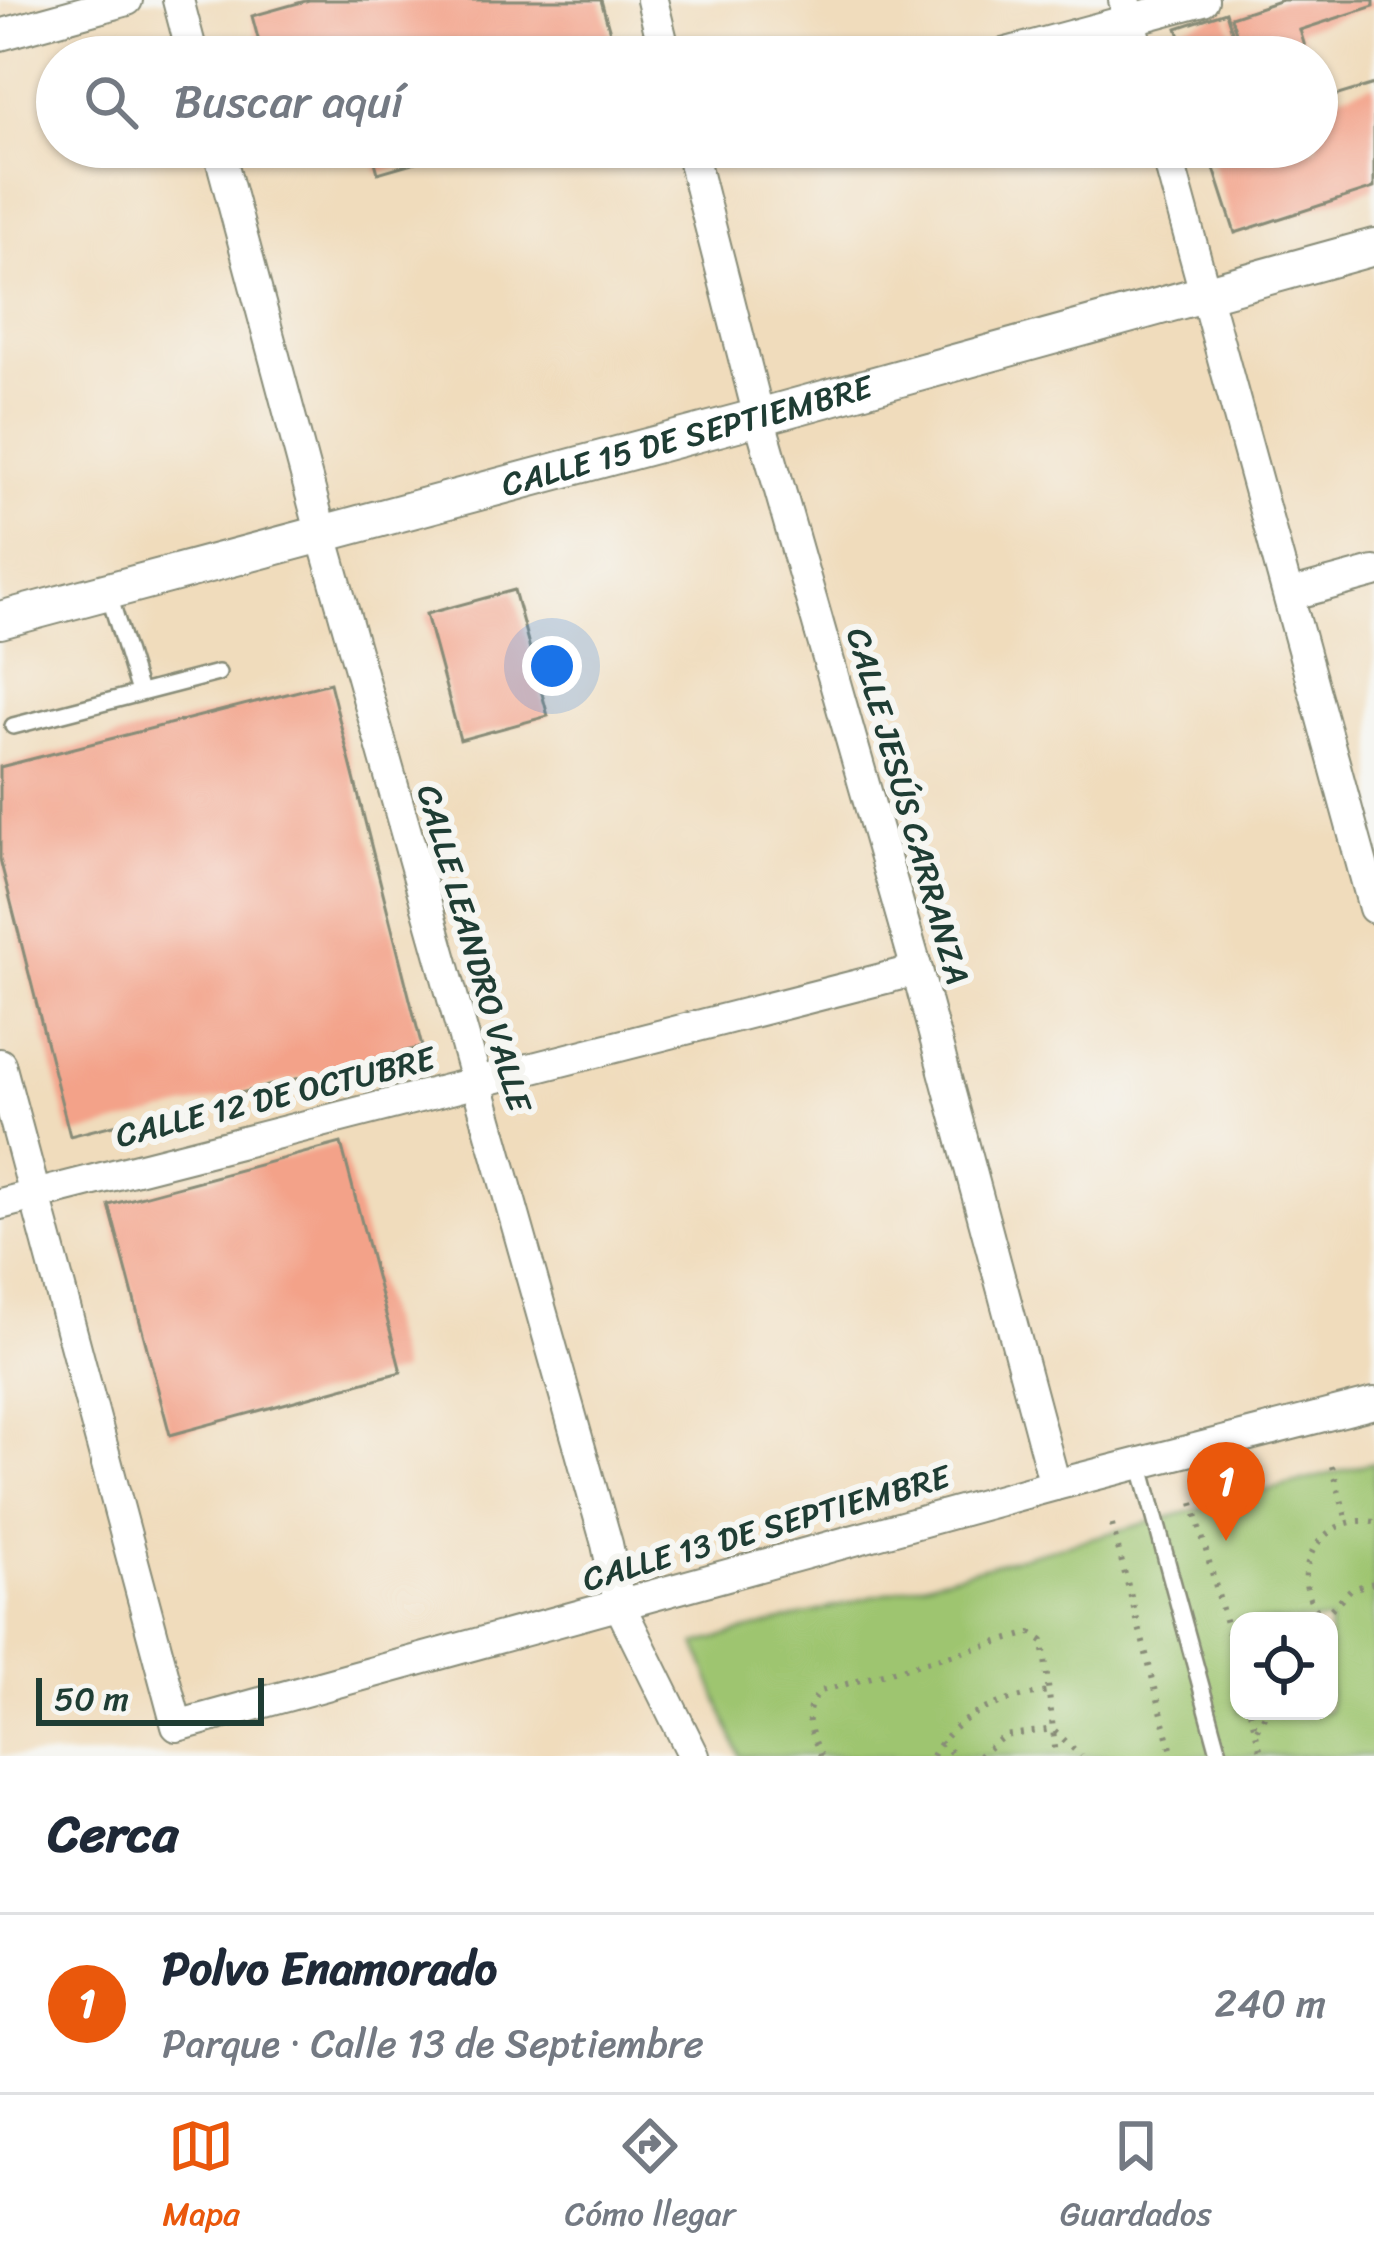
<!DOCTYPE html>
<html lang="es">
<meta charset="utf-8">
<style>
body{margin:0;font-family:Sriracha,sans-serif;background:#f2f2f3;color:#1f2937}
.controls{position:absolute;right:36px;bottom:36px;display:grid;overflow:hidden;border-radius:24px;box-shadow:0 3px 9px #0004}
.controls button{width:108px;height:108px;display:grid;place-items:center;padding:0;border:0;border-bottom:3px solid #e0e1e3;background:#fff;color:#1f2937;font:60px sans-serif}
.scale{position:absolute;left:36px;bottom:30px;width:228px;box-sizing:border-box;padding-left:12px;border:6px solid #1f3d34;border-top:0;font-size:33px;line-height:42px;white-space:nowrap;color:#1f3d34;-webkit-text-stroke:9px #f6f6f2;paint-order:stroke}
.you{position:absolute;left:552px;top:666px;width:42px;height:42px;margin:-30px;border:9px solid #fff;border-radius:50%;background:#1a73e8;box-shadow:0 0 0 18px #1a73e833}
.badge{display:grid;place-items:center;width:78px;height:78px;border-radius:50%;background:#ea580c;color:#fff;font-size:39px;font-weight:700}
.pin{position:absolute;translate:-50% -99px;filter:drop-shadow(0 3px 6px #0008)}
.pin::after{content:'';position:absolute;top:63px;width:42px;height:36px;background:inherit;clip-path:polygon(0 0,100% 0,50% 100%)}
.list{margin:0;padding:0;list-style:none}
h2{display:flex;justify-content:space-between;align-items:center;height:156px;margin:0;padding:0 48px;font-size:51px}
h2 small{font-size:39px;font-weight:400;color:#747a83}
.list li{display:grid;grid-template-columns:78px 1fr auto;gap:36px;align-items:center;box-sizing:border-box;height:180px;padding:0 48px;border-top:3px solid #e0e1e3}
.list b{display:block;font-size:45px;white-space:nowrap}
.list p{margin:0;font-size:39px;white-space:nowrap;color:#747a83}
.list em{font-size:39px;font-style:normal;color:#747a83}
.icon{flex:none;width:66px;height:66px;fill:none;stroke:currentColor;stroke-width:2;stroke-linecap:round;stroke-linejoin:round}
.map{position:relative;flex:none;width:1374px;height:1756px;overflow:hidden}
.search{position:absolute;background:#fff;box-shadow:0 3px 9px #0004;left:36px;right:36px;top:36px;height:132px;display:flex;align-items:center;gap:30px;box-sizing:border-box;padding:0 42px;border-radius:66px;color:#747a83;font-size:45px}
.sheet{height:336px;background:#fff}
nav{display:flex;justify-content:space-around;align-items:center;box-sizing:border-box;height:168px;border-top:3px solid #e0e1e3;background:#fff;font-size:33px;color:#747a83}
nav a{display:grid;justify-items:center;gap:6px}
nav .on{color:#ea580c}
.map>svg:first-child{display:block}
.green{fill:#9ec570;stroke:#5e8152;stroke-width:3;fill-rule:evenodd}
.building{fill:#f3a289}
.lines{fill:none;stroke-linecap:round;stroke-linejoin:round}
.service-casing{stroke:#888c78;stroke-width:20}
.minor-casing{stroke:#888c78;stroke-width:34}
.tertiary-casing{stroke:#888c78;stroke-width:40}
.path{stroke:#888c78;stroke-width:6;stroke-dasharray:3 9;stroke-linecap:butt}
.service{stroke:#fff;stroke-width:15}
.minor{stroke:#fff;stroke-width:30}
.tertiary{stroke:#fff;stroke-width:36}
.labels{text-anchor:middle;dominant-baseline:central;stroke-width:12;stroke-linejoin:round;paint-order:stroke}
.street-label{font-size:33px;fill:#1f3d34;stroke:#f6f6f2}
</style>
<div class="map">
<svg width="1374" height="1756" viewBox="0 0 1374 1756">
<rect width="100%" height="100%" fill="#f6f6f2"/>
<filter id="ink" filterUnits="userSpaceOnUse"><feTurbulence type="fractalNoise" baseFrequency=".00833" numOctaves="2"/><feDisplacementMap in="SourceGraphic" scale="24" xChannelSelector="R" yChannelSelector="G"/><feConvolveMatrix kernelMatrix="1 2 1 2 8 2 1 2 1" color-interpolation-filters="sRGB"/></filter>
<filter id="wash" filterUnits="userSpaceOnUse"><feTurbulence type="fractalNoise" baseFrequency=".004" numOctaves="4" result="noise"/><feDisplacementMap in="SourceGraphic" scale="48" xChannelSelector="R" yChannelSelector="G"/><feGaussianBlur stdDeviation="2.7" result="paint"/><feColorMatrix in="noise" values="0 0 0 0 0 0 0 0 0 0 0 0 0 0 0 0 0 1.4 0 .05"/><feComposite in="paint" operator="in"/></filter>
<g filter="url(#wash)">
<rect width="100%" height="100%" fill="#f0dcbc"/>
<path class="green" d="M1374,1462V1756H740L696,1644ZM1239,1621H1329V1711H1239Z"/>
<g id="blocks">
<g class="building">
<path d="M309,0H601L617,57H345L343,49L314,57H292L290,50L263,57L252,16Z"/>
<path d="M1282,0H1374V6L1300,30L1308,57H1244L1231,17Z"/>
<path d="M1226,12L1240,57H1187L1177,28Z"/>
<path d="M1374,84V188L1235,233L1207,147H1317V87L1322,100Z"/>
<path d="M371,147H464V148L378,173Z"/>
<path d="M514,590L548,716L460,740L426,614Z"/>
<path d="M330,683L422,1047L70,1136L0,859V767Z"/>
<path d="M341,1143L401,1372L170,1435L109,1205Z"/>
</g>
</g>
</g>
<g filter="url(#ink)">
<use href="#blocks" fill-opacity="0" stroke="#888c78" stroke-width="3"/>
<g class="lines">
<g class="service-casing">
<g id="service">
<path d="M108,592L139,692"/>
<path d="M13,726L218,673"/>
<path d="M1140,1463L1220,1756"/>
</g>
</g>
<g class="minor-casing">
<g id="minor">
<path d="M178,0L193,57"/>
<path d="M652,0L666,57"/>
<path d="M1124,0L1140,57"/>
<path d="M0,35L127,0"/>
<path d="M992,57L1203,0"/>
<path d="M218,147L322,535L607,1544L620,1606L694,1756"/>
<path d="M690,147L759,417L917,970L1055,1485"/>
<path d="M1165,147L1374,908"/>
<path d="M1289,595L1374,572"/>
<path d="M0,1064L177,1726L1055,1485L1374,1403"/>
<path d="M0,1204L917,970"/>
</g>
</g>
<g class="tertiary-casing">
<g id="tertiary">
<path id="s1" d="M0,620L759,417L1374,247"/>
</g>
</g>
<g class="path">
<path d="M1332,1466L1347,1521"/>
<path d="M1193,1503L1239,1671"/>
<path d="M1374,1522C1320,1512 1282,1577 1323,1617L1351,1589L1374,1583"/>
<path d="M1112,1525L1173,1756"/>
<path d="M1250,1711L1262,1756"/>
<path d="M1257,1729L1267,1711"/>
<path d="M939,1743L956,1756"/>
<path d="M821,1756C811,1730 799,1713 821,1691L1031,1633L1043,1641L1056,1756"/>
<path d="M932,1756C956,1713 1003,1698 1049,1692"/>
<path d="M979,1756L1004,1736L1053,1729L1081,1756"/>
</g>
<use href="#service" class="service"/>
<use href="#minor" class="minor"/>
<use href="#tertiary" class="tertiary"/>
</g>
</g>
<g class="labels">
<g class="street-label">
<text stroke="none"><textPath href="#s1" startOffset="711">CALLE 15 DE SEPTIEMBRE</textPath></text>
<text transform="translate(908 806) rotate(74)">CALLE JESÚS CARRANZA</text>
<text transform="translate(474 948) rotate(74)">CALLE LEANDRO VALLE</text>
<text transform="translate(275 1097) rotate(-14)">CALLE 12 DE OCTUBRE</text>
<text transform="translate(766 1528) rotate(-16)">CALLE 13 DE SEPTIEMBRE</text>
</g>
</g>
</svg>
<div class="controls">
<button><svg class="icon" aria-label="locate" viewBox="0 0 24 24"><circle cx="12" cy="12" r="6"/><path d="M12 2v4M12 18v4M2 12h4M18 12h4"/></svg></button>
</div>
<div class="scale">50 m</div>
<div class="you"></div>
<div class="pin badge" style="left:1226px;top:1541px">1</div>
<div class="search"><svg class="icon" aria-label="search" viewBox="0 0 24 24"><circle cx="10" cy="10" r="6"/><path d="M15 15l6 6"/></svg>Buscar aquí</div>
</div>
<section class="sheet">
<h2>Cerca<small></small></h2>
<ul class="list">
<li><span class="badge">1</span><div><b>Polvo Enamorado</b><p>Parque · Calle 13 de Septiembre</p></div><em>240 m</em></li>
</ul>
</section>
<nav>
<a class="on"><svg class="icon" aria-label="map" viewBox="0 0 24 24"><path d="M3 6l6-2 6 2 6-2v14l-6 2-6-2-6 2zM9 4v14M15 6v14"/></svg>Mapa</a>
<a><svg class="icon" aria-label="directions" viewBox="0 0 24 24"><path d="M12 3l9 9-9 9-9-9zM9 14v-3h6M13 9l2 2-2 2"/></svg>Cómo llegar</a>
<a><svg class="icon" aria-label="saved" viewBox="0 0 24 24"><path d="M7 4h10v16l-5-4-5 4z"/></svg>Guardados</a>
</nav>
